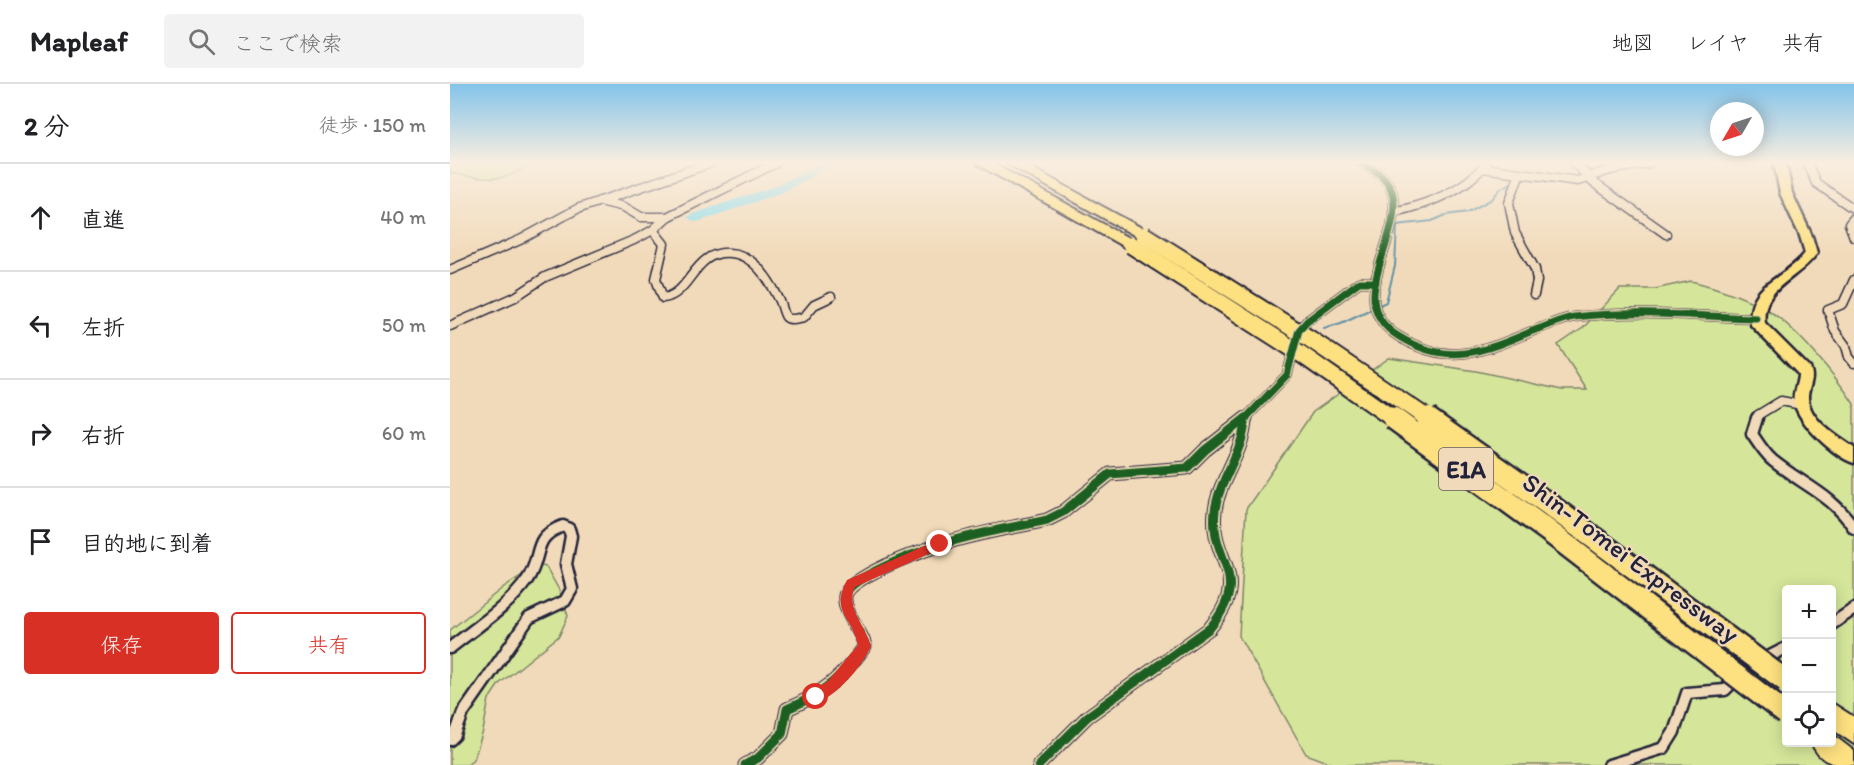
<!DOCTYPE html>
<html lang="ja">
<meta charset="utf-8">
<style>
body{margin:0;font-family:Itim,"Klee One",sans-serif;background:#f2f2f2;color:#202124}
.controls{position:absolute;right:18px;bottom:18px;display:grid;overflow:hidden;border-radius:6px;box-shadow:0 3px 15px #0003}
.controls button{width:54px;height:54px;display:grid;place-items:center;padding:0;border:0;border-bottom:2px solid #e0e0e0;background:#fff;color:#202124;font:30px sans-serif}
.compass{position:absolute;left:1260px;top:18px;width:54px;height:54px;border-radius:50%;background:#fff;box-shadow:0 3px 15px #0003;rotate:231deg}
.stop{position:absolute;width:18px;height:18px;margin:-14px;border:4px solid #d93025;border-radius:50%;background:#fff}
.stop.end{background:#d93025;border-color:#fff;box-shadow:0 2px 6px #0008}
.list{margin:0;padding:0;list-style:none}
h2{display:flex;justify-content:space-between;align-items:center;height:78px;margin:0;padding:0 24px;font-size:26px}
h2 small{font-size:20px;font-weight:400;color:#757577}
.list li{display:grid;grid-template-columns:39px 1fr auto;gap:18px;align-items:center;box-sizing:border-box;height:108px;padding:0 24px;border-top:2px solid #e0e0e0}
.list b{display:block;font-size:22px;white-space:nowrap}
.list em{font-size:20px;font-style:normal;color:#757577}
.actions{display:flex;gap:12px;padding:18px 24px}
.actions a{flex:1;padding:14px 0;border:2px solid #d93025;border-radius:6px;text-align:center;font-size:21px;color:#d93025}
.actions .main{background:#d93025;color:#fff}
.icon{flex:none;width:33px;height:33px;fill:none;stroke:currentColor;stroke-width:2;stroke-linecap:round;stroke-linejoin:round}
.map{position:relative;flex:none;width:1404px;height:681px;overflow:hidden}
header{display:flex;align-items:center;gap:36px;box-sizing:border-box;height:84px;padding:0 30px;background:#fff;border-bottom:2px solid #e0e0e0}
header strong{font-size:28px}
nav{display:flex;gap:33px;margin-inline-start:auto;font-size:21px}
.search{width:420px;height:54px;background:#f2f2f2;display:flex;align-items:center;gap:15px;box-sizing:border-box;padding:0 21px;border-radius:6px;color:#757577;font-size:22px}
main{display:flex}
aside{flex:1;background:#fff}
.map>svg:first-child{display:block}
.green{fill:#d5e69a;stroke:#7c846a;stroke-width:1.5;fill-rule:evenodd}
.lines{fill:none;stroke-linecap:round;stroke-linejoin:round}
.stream{stroke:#6392a6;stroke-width:2}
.river{fill:#8edded;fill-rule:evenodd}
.street-far1-casing{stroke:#22223b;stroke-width:11}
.street-casing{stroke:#22223b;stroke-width:15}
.primary-casing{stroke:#22223b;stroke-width:5}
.highway-casing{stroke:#22223b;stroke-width:4}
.street-far1{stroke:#f1dab9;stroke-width:8}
.street{stroke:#f1dab9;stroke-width:10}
.primary{fill:#fde080;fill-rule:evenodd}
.highway{fill:#fde080;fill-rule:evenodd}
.highway-bridge-far1-casing{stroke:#22223b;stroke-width:20;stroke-linecap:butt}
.highway-bridge-casing{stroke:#22223b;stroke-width:26;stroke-linecap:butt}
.highway-bridge-far1{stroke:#fde080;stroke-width:16}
.highway-bridge{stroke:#fde080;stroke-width:21}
.cycleway-far1-casing{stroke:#f1dab9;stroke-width:10}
.cycleway-casing{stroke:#f1dab9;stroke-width:13}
.cycleway-far1{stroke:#1b5e20;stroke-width:7}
.cycleway{stroke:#1b5e20;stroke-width:9}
.route{fill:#d93025}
.labels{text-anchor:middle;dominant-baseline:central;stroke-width:4.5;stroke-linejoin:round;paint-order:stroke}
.shield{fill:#f1dab9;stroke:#605961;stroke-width:1.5}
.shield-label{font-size:24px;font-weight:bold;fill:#22223b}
.street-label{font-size:26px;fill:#22223b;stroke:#f1dab9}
</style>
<header>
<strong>Mapleaf</strong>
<div class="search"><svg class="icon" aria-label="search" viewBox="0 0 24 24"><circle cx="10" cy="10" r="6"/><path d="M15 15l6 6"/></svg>ここで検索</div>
<nav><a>地図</a><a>レイヤ</a><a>共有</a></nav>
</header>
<main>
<aside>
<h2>2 分<small>徒歩 · 150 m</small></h2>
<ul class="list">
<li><svg class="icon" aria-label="ahead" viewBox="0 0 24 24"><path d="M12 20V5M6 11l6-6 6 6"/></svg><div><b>直進</b></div><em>40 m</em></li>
<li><svg class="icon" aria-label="left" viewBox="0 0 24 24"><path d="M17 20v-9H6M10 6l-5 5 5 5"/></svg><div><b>左折</b></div><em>50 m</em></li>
<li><svg class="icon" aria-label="right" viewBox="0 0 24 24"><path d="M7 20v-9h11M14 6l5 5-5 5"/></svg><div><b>右折</b></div><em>60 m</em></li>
<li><svg class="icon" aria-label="arrive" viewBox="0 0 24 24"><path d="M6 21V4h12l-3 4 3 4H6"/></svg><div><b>目的地に到着</b></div></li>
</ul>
<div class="actions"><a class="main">保存</a><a>共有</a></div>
</aside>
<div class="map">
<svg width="1404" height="681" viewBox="0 0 1404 681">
<rect width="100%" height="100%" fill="#f1dab9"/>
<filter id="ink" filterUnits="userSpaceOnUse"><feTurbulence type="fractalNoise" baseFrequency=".0167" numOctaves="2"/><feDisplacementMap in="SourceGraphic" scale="12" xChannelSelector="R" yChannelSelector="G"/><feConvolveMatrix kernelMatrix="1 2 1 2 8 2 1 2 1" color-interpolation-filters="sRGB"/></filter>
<g filter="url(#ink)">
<g class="green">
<path d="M0,79H79C55,102 29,94 0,89Z"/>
<path d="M1241,197C1269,204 1294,212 1319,227C1345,242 1388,295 1404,320V681H886L856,670L789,552L796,425L863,328L939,274L1026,287L1112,306H1137L1108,261L1133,244L1170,205H1205ZM1336,506H1382V658H1336Z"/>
<path d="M88,481L96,483L109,506L118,532L109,552L49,600L39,615L33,647L24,675L15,681H0V546L55,502Z"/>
</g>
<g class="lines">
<g class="stream">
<path d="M1070,96L1084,94"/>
<path d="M1108,98L1123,100"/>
<path d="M1132,99L1171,88"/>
<path d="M874,244L891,239L936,218L945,182L947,141L982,137L996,131L1018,128L1042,115L1051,104L1064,98"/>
</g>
<path class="river" d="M372,79H387L333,108L250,137L245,138L238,134L240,131L325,102Z"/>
<g class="street-far1-casing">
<g id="street-far1">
<path d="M911,79C976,105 925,164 924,211C923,228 933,243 948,252C998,284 1035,267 1085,246C1098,242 1110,235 1124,233C1184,226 1246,232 1306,234"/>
<path d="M1124,79L1139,93"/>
<path d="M1357,79L1366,99L1404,125"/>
<path d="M1033,84L1128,97L1159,86L1199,79"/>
<path d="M1069,91L1059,119L1065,149L1085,185L1087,197L1084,211"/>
<path d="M1137,94L1216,150"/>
<path d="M150,117L174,123L191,133H217"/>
<path d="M943,128C976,121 1013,107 1035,81"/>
<path d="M1404,134L1399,140L1404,153"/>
<path d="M203,146L214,160L206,195L213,214C241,211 243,166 280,169C303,170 320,197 329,215C332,220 333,229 336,233C340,237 349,234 354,233L364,221L381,213"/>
<path d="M0,186L70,156L127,125L261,79"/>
<path d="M1404,196L1393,220L1378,226L1385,247L1396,262L1399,273L1404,279"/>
<path d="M0,242L65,213L95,193L184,156L203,146L217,133L326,79"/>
<path d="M794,336L837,291L849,246L857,237L909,198H926"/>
<path d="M1307,336L1308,331L1331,317L1352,321"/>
</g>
</g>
<g class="street-casing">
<g id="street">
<path d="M1307,334L1302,350C1308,359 1314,369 1322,376C1351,400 1383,411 1404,444"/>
<path d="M1382,540L1404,525"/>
<path d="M0,564C26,543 57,524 77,496C94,471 80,454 113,442L119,445L121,452L116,480L122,505L115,517L79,534L13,629L5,651L0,656"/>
<path d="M295,681L308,674L332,650L337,625C371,611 394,592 415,562C411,546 393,528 395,512C398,493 471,467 490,461C524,449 562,444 597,436L613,428L660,390L737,384L755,366L796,334"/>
<path d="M589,681L637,633L760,544C804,490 759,478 765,427C769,394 794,369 795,335"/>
<path d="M1159,681L1214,664L1224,648L1237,609L1275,606L1297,584L1336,564"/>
</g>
</g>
<g class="primary-casing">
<path id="primary" d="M1324,79H1336L1342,109L1362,152L1367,169C1350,195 1310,203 1315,239L1360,284C1365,294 1359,302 1358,312C1357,335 1388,353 1404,364V379C1384,373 1349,340 1344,318C1342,309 1348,300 1348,290L1301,241C1296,198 1335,196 1355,169L1350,152L1330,109Z"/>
</g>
<g class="highway-casing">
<g id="highway">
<path d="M525,79H542L686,158L688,161L681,166L676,164Z"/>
<path d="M556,79H573L699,148L701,151L694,156L689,154Z"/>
<path d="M1382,619L1404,633V660L1382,645Z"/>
<path d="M1382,650L1404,667V681C1384,681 1370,680 1361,658H1382Z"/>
</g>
</g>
<use href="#street-far1" class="street-far1"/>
<use href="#street" class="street"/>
<use href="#primary" class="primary"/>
<use href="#highway" class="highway"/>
<g class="highway-bridge-far1-casing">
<g id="highway-bridge-far1">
<path d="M694,151L860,255L980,336"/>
<path d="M681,161L851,270L945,336"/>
</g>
</g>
<g class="highway-bridge-casing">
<g id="highway-bridge">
<path d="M943,334L1097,446L1336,630"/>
<path d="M977,334L1101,422L1336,597"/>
</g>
</g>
<use href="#highway-bridge-far1" class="highway-bridge-far1"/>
<use href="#highway-bridge" class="highway-bridge"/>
<g class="cycleway-far1-casing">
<g id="cycleway-far1">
<path d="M911,79C976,105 925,164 924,211C923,228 933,243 948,252C998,284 1035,267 1085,246C1098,242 1110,235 1124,233C1184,226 1246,232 1306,234"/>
<path d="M794,336L837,291L849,246L857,237L909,198H926"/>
</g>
</g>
<g class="cycleway-casing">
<g id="cycleway">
<path d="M295,681L308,674L332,650L337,625C371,611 394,592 415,562C411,546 393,528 395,512C398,493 471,467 490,461C524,449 562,444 597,436L613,428L660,390L737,384L755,366L796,334"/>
<path d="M589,681L637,633L760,544C804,490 759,478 765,427C769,394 794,369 795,335"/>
</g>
</g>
<use href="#cycleway-far1" class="cycleway-far1"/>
<use href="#cycleway" class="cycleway"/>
</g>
</g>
<linearGradient id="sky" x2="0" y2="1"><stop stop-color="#84c4ea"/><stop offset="0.45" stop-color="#f9eee0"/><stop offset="1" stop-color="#f9eee0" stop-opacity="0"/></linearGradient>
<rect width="1404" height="174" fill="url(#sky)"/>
<path class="route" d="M490,455L496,460L494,463L405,503C395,523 416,543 421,562C411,584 388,610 366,620L361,618L359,613L361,609L378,597L408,561C402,532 380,528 397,496Z"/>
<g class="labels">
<rect class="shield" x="989" y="364" width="54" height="42" rx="4.5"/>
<g class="shield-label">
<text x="1016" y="385">E1A</text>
</g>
<g class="street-label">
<text transform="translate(1181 474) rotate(37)">Shin-Tomei Expressway</text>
</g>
</g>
</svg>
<div class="controls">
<button>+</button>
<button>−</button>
<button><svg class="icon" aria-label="locate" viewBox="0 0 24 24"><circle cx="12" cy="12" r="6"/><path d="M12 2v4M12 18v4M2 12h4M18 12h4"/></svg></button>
</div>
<svg class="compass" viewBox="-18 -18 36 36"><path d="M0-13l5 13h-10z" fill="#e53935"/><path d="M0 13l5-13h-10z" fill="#757577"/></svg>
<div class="stop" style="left:366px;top:613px"></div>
<div class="stop end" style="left:490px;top:460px"></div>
</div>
</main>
